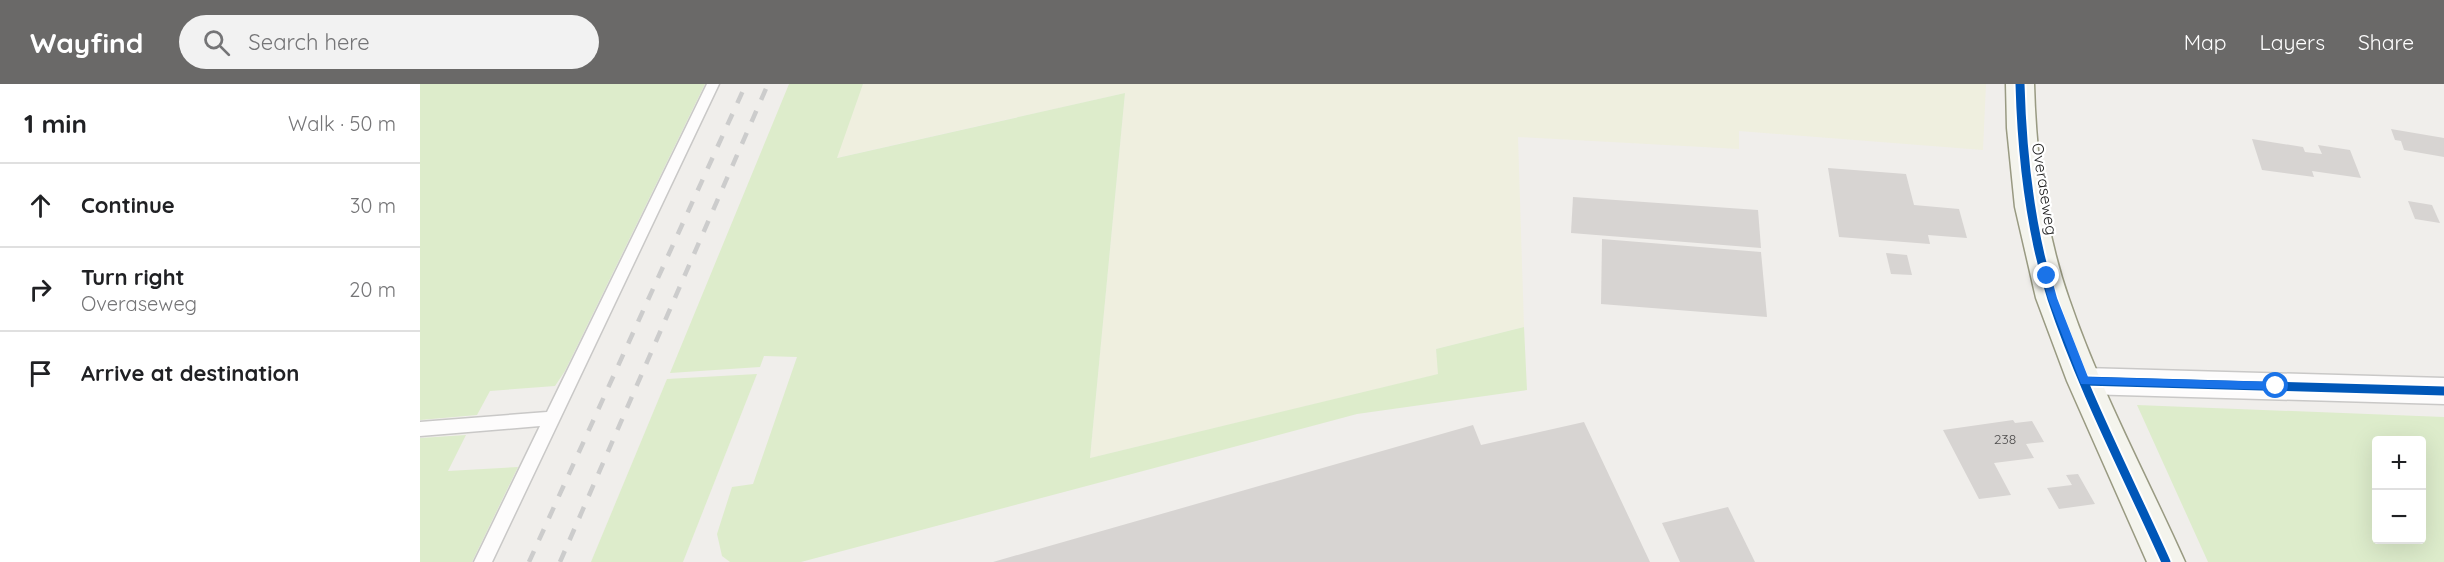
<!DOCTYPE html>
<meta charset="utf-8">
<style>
body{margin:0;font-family:Quicksand,sans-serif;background:#f2f2f2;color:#202124}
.controls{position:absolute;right:18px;bottom:18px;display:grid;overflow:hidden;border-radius:6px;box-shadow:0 6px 24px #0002}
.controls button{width:54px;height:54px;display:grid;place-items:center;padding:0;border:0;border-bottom:2px solid #e0e0e0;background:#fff;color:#202124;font:30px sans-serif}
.stop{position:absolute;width:18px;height:18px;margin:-14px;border:4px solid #1a73e8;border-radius:50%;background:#fff}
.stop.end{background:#1a73e8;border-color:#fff;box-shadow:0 2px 6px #0008}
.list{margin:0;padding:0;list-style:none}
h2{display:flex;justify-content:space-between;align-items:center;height:78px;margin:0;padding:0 24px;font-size:26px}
h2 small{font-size:20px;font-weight:400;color:#757577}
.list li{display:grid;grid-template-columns:39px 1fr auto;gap:18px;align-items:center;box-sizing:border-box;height:84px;padding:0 24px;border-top:2px solid #e0e0e0}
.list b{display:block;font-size:22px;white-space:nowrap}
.list p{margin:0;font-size:20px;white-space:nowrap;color:#757577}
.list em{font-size:20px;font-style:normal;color:#757577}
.icon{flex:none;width:33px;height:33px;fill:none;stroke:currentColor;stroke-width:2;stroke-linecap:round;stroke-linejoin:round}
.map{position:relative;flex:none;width:2024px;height:478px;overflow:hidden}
header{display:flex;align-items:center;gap:36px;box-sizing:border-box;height:84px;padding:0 30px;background:#6a6968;color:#fff}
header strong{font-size:28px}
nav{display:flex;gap:33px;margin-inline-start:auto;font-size:21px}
.search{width:420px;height:54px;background:#f2f2f2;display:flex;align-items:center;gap:15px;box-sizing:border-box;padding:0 21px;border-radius:33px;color:#757577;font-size:22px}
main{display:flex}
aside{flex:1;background:#fff}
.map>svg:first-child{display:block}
.farmland{fill:#efefdf}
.grass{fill:#ddeccb;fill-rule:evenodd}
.building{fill:#d7d4d2}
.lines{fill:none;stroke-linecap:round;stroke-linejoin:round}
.lane-casing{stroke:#c9c8c7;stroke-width:3}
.street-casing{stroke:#c9c8c7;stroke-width:3}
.secondary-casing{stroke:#999a82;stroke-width:3}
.lane{fill:#fdfcfc;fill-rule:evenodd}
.street{fill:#fdfcfc;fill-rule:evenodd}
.secondary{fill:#f4f4ed;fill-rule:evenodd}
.rail{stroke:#ccc;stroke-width:4.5;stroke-dasharray:12 12;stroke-linecap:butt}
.cycleway-casing{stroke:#fff;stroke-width:13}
.cycleway{stroke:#0057b8;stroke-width:9}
.route{fill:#1a73e8}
.labels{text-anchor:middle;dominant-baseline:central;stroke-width:4.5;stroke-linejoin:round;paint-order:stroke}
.number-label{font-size:14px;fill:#4f4e4e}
.street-label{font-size:16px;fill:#222;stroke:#fff}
</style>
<header>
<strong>Wayfind</strong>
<div class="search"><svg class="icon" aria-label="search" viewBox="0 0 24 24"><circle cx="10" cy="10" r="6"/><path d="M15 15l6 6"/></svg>Search here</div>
<nav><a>Map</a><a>Layers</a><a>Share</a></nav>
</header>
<main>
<aside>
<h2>1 min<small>Walk · 50 m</small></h2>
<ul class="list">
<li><svg class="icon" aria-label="ahead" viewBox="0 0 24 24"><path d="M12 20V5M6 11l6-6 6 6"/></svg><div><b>Continue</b></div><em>30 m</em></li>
<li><svg class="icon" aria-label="right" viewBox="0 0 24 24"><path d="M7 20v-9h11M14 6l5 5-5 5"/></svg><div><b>Turn right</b><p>Overaseweg</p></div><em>20 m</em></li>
<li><svg class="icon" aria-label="arrive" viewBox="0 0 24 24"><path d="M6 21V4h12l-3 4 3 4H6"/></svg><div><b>Arrive at destination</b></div></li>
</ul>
</aside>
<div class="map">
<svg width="2024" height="478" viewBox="0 0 2024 478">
<rect width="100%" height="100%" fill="#f0eeeb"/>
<path class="farmland" d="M443,0H1566L1563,66L1319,47V65L1098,53L1104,243L1016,265L1019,290L670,374L705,9L416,74Z"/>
<g class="grass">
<path d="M0,0H285L145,287L135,302L70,307L57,331L0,336Z"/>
<path d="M369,0H443L417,74L705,9L670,374L1018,290L1016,265L1104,243L1107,306L937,330L381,478H310L302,472L297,450L312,403L333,400L377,273L344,272L340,283L250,289Z"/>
<path d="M337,290L263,478H171L247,295Z"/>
<path d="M1717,321L2024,333V478H1788ZM1956,356H2002V456H1956Z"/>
<path d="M46,351L28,387L98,383L52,478H0V354Z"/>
</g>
<g class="building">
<path d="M1971,45L2024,54V73L1984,66L1981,57L1975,56Z"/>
<path d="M1832,55L1883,63L1885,68L1902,70L1898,61L1930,66L1941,94L1892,87L1894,93L1842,86Z"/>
<path d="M1408,84L1486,90L1494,121L1539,125L1547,154L1508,151L1510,160L1419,153Z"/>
<path d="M1153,113L1338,126L1341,164L1151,149Z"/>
<path d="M1988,117L2012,121L2020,139L1995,135Z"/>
<path d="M1182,155L1341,168L1347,233L1181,220Z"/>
<path d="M1466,169L1487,171L1492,191L1471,190Z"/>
<path d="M1593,336L1595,339L1612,337L1624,358L1606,360L1614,374L1574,379L1591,411L1559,415L1523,346Z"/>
<path d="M1164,338L1230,478H573L1053,341L1061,361Z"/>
<path d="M1658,390L1675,420L1639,425L1627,404L1652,401L1646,391Z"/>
<path d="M1308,423L1335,478H1260L1242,439Z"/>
</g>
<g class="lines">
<g class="lane-casing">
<path id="lane" d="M287,0H299L72,478H54L120,342L0,352V338L127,328Z"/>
</g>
<g class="street-casing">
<path id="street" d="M1664,284L2024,294V320L1664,310L1653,306L1648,297L1653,288Z"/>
</g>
<g class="secondary-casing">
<path id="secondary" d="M1586,0H1614C1616,72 1625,147 1649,215C1680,306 1726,391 1765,478H1727L1647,297L1616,214L1595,123L1587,44Z"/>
</g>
<use href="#lane" class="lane"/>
<use href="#street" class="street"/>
<use href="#secondary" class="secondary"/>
<g class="rail">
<path d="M109,478L326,0"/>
<path d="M140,478L348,0"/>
</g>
<g class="cycleway-casing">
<g id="cycleway">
<path d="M1600,0C1602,72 1610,146 1632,215C1662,305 1707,391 1746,478"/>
<path d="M1664,297L2024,307"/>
</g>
</g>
<use href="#cycleway" class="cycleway"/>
</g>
<path class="route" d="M1627,188L1631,192L1637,214L1668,293L1856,298L1861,302L1856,306L1661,300L1628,214L1622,192Z"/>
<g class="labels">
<g class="number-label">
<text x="1585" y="355">238</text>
</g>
<g class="street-label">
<text transform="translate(1625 105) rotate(81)">Overaseweg</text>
</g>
</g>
</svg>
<div class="controls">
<button>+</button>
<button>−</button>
</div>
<div class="stop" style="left:1856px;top:302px"></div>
<div class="stop end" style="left:1627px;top:192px"></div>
</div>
</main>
